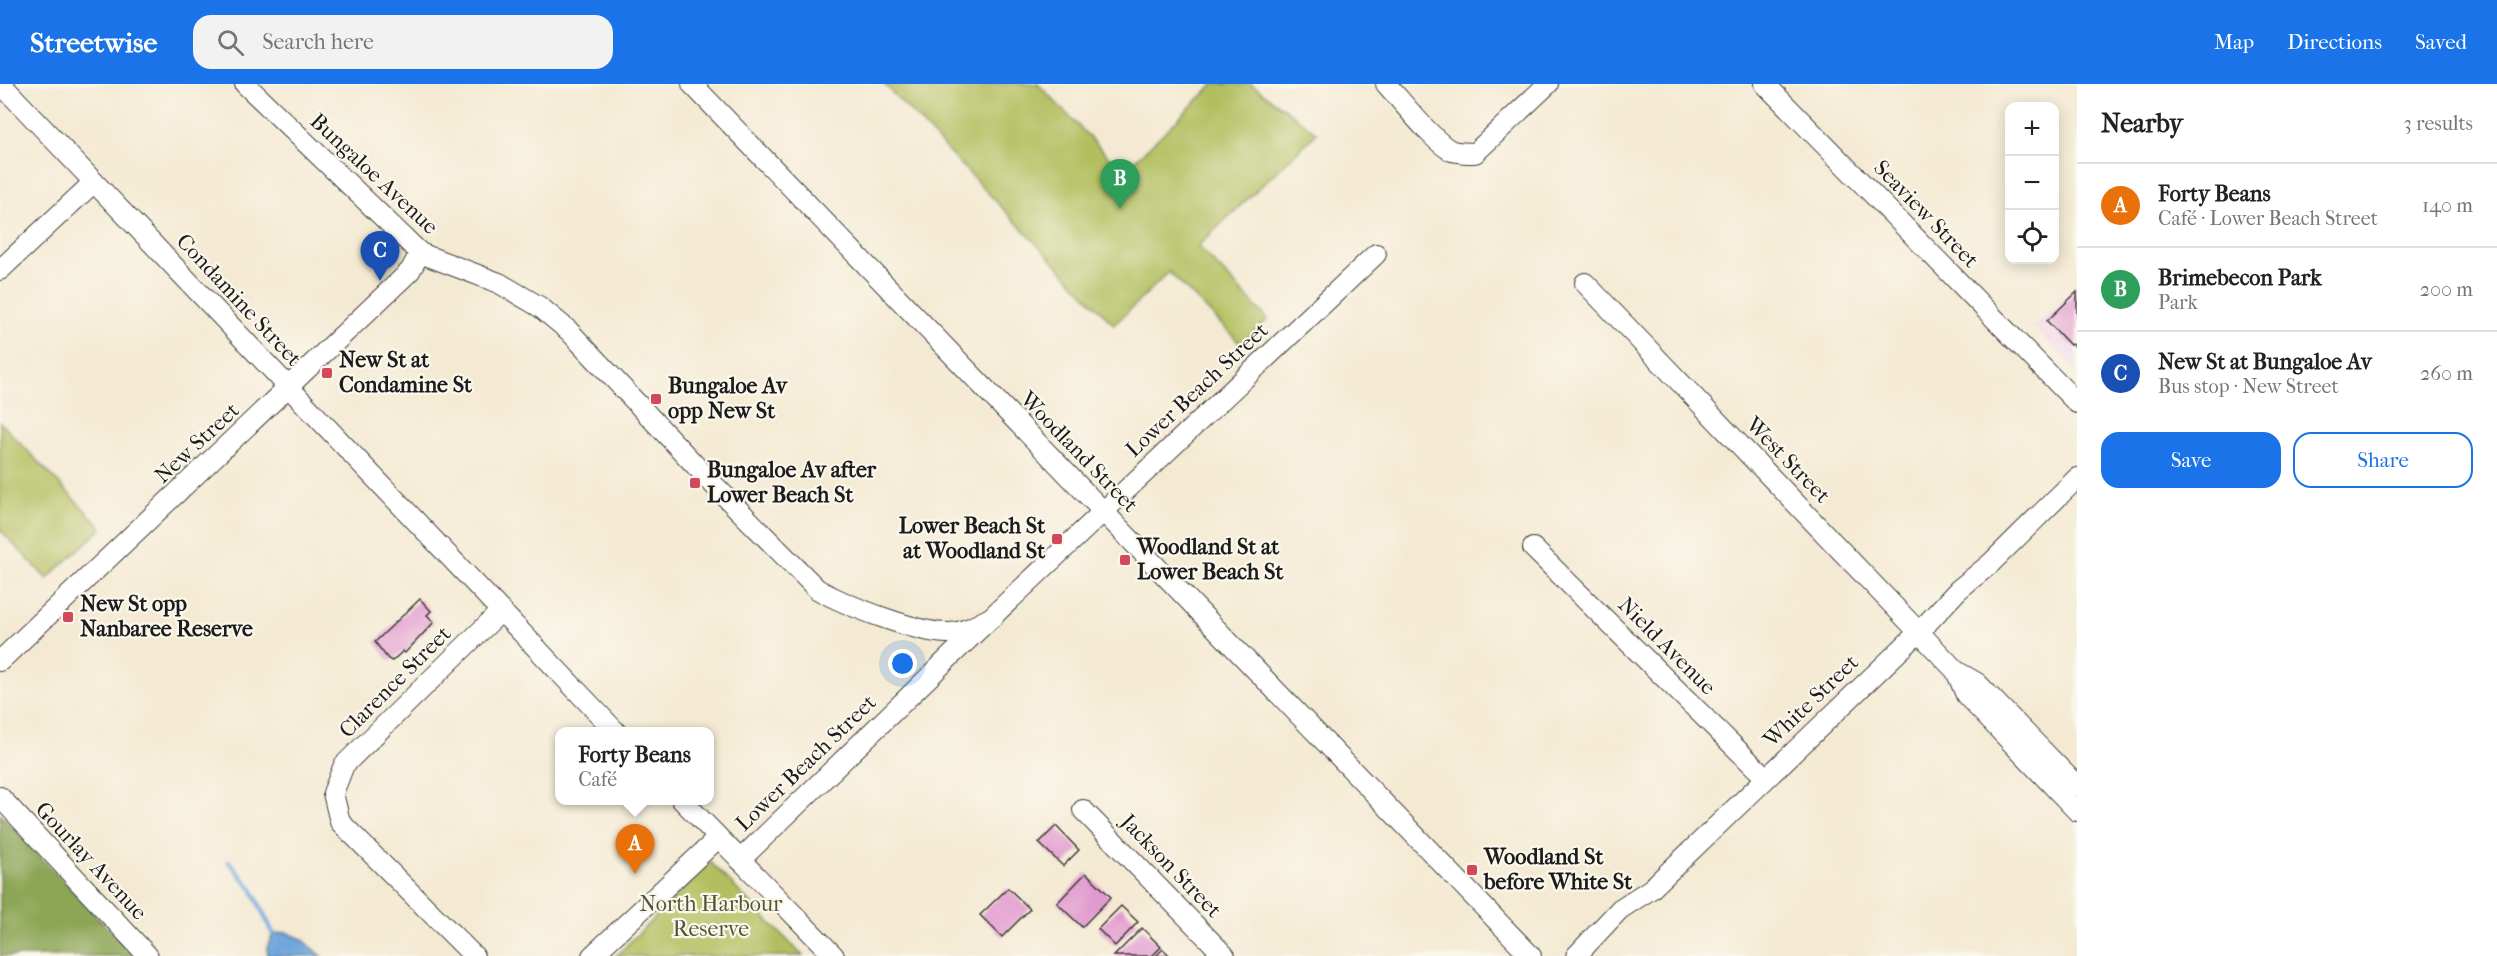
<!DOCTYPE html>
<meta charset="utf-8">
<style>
body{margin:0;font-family:"IM FELL French Canon",serif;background:#f2f2f2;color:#222}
.controls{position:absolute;right:18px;top:18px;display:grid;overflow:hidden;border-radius:12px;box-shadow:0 3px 15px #0003}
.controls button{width:54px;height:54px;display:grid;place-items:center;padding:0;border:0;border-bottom:2px solid #e0e0e0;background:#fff;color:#222;font:30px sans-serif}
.you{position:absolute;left:903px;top:580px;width:21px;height:21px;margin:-15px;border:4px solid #fff;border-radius:50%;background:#1a73e8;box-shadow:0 0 0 9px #1a73e833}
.badge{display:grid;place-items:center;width:39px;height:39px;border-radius:50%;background:#1a73e8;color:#fff;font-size:20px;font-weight:700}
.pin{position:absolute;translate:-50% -50px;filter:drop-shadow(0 2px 3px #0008)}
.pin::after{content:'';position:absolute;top:32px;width:21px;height:18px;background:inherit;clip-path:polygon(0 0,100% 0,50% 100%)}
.popup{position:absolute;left:555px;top:643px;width:159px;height:78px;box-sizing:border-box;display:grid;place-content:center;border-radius:12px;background:#fff;filter:drop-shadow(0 2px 4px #0005);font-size:20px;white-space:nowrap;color:#767676}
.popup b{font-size:22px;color:#222}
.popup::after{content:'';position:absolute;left:50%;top:100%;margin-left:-12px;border:12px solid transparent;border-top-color:#fff}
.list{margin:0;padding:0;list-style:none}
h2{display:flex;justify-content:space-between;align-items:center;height:78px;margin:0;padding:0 24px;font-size:26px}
h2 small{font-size:20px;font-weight:400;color:#767676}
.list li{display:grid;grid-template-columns:39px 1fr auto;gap:18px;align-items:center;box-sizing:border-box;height:84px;padding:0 24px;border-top:2px solid #e0e0e0}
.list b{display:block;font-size:22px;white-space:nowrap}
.list p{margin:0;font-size:20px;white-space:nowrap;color:#767676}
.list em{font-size:20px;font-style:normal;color:#767676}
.actions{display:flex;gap:12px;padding:18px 24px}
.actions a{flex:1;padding:14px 0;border:2px solid #1a73e8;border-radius:18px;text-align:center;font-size:21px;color:#1a73e8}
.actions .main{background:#1a73e8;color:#fff}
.icon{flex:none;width:33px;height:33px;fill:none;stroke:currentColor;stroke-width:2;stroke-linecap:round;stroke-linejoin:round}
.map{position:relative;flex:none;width:2077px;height:872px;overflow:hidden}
header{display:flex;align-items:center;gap:36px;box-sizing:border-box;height:84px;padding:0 30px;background:#1a73e8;color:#fff}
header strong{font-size:28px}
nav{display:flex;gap:33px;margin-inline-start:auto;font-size:21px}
.search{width:420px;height:54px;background:#f2f2f2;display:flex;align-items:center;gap:15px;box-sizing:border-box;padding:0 21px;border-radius:18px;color:#767676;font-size:22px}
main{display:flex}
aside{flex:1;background:#fff}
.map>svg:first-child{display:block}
.built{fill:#efd0e6}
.green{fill:#b2bf61;stroke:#676e3e;stroke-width:1.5}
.forest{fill:#8da657;stroke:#54613a;stroke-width:1.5}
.water{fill:#6fa6dd;stroke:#46617c;stroke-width:1.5}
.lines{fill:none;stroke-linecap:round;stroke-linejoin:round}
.stream{stroke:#6fa6dd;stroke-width:5}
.building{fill:#e19acf}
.minor-casing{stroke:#3c3b37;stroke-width:22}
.minor{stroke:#fff;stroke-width:20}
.poi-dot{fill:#d1495b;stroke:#fbf7ec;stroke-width:2}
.labels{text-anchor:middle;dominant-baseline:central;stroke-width:4.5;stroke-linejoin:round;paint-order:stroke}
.street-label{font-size:22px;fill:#1c1c1c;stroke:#fbf7ec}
.poi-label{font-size:22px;font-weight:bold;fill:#1c1c1c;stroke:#fbf7ec;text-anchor:start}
.park-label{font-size:22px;fill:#505534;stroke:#fbf7ec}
</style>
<header>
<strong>Streetwise</strong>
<div class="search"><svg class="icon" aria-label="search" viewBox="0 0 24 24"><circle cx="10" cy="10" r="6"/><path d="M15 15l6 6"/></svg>Search here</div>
<nav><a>Map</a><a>Directions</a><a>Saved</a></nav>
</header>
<main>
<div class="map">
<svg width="2077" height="872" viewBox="0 0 2077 872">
<rect width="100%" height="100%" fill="#fbf7ec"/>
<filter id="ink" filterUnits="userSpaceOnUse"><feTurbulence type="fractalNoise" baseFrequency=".0167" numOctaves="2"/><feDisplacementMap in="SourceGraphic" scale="12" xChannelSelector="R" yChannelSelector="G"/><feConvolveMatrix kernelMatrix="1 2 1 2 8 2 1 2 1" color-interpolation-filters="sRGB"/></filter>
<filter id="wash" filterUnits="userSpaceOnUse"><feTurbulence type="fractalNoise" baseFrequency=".008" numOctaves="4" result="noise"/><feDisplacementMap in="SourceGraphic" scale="24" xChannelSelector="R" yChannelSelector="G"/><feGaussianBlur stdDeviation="1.35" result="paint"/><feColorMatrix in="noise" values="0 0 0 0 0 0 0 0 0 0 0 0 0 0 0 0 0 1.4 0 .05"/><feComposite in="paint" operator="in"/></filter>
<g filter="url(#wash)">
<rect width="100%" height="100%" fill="#f4ead3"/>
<path class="built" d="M2077,202V287L2034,243Z"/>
<g class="green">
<path d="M884,0H1038L1123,88L1214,0H1251L1317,49L1198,162L1268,235L1241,260L1169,188L1114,241Z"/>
<path d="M0,338L102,444L47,495L0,446Z"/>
<path d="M710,778L803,872H616Z"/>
</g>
<path class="forest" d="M0,730L134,872H0Z"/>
<path class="water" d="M286,848L302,855L322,872H268L267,863L273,850Z"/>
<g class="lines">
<path class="stream" d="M229,778L252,805L273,850"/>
</g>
<g id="blocks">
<g class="building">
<path d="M2077,208V264L2072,260L2070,261L2047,237Z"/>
<path d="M420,515L431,527L427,531L434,538L405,569L403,567L392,577L388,575L375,558Z"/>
<path d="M1056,742L1079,766L1063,782L1039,759Z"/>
<path d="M1086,789L1111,813L1082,843L1057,819Z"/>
<path d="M1008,804L1030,825L1002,853L980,831Z"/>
<path d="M1121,822L1138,838L1115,862L1098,845Z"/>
<path d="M1142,844L1161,863L1152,872H1114Z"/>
<path d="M1163,865L1170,872H1156Z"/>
</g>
</g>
</g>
<g filter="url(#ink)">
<use href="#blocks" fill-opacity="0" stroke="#3c3b37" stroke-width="1.5"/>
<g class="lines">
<g class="minor-casing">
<g id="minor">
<path d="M1,0L616,648"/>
<path d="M245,0L420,169L499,199L540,223L569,247L710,397L817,505C845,521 919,550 950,549C966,548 980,539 994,532"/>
<path d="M692,0L1531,872"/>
<path d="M1386,0C1400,15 1435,60 1452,67C1460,69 1467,69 1475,69L1548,0"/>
<path d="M1765,0L2077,319"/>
<path d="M0,186L94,98"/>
<path d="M1585,199L1956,587L1977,599L2077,702"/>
<path d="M1533,464L1766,694"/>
<path d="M0,577L410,187L420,169"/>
<path d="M1956,587L1966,611L2077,727"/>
<path d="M0,713L148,872"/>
<path d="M682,716L834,872"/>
<path d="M1083,726L1225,872"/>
<path d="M740,776L960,563L1376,170"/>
<path d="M474,872L340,738L333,709L344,681L500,528"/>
<path d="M592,872L718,754"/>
<path d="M1576,872L1620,825L1651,805L1919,548L1958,506L1990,480L2077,394"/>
</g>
</g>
<use href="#minor" class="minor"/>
</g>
</g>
<g class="poi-dot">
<rect x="321" y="283" width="12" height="12" rx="3"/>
<rect x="650" y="309" width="12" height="12" rx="3"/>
<rect x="689" y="393" width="12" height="12" rx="3"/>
<rect x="1051" y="449" width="12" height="12" rx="3"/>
<rect x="1119" y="470" width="12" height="12" rx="3"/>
<rect x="62" y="527" width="12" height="12" rx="3"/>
<rect x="1466" y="780" width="12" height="12" rx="3"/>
</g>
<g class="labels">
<g class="street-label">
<text transform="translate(374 90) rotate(43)">Bungaloe Avenue</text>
<text transform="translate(1926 130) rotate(46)">Seaview Street</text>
<text transform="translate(239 216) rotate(47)">Condamine Street</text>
<text transform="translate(1197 306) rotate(-43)">Lower Beach Street</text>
<text transform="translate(197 359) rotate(-43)">New Street</text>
<text transform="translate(1079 368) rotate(46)">Woodland Street</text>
<text transform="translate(1788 376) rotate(46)">West Street</text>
<text transform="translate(1667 562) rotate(45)">Nield Avenue</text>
<text transform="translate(395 598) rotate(-45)">Clarence Street</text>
<text transform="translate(1811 617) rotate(-44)">White Street</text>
<text transform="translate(806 679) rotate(-44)">Lower Beach Street</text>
<text transform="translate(91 777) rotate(47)">Gourlay Avenue</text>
<text transform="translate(1171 782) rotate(46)">Jackson Street</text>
</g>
<g class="poi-label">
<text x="339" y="276">New St at<tspan x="339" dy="25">Condamine St</tspan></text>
<text x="668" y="302">Bungaloe Av<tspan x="668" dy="25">opp New St</tspan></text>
<text x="707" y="386">Bungaloe Av after<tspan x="707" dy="25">Lower Beach St</tspan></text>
<text x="1045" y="442" text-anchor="end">Lower Beach St<tspan x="1045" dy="25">at Woodland St</tspan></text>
<text x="1137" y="463">Woodland St at<tspan x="1137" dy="25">Lower Beach St</tspan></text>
<text x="80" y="520">New St opp<tspan x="80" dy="25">Nanbaree Reserve</tspan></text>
<text x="1484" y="773">Woodland St<tspan x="1484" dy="25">before White St</tspan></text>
</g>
<g class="park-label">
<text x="711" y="820">North Harbour<tspan x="711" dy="25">Reserve</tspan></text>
</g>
</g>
</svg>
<div class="controls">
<button>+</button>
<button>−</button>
<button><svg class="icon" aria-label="locate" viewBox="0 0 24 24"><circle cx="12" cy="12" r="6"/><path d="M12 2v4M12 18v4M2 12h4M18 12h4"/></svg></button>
</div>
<div class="you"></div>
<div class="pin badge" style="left:635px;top:790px;background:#e8710a">A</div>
<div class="popup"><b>Forty Beans</b>Café</div>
<div class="pin badge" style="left:1120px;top:125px;background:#2e9e5b">B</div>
<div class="pin badge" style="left:380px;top:197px;background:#1a4fb4">C</div>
</div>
<aside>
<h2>Nearby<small>3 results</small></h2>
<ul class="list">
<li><span class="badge" style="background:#e8710a">A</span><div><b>Forty Beans</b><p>Café · Lower Beach Street</p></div><em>140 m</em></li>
<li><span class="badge" style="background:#2e9e5b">B</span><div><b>Brimebecon Park</b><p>Park</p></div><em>200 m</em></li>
<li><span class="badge" style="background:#1a4fb4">C</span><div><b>New St at Bungaloe Av</b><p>Bus stop · New Street</p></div><em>260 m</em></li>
</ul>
<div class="actions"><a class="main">Save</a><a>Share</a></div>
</aside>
</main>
